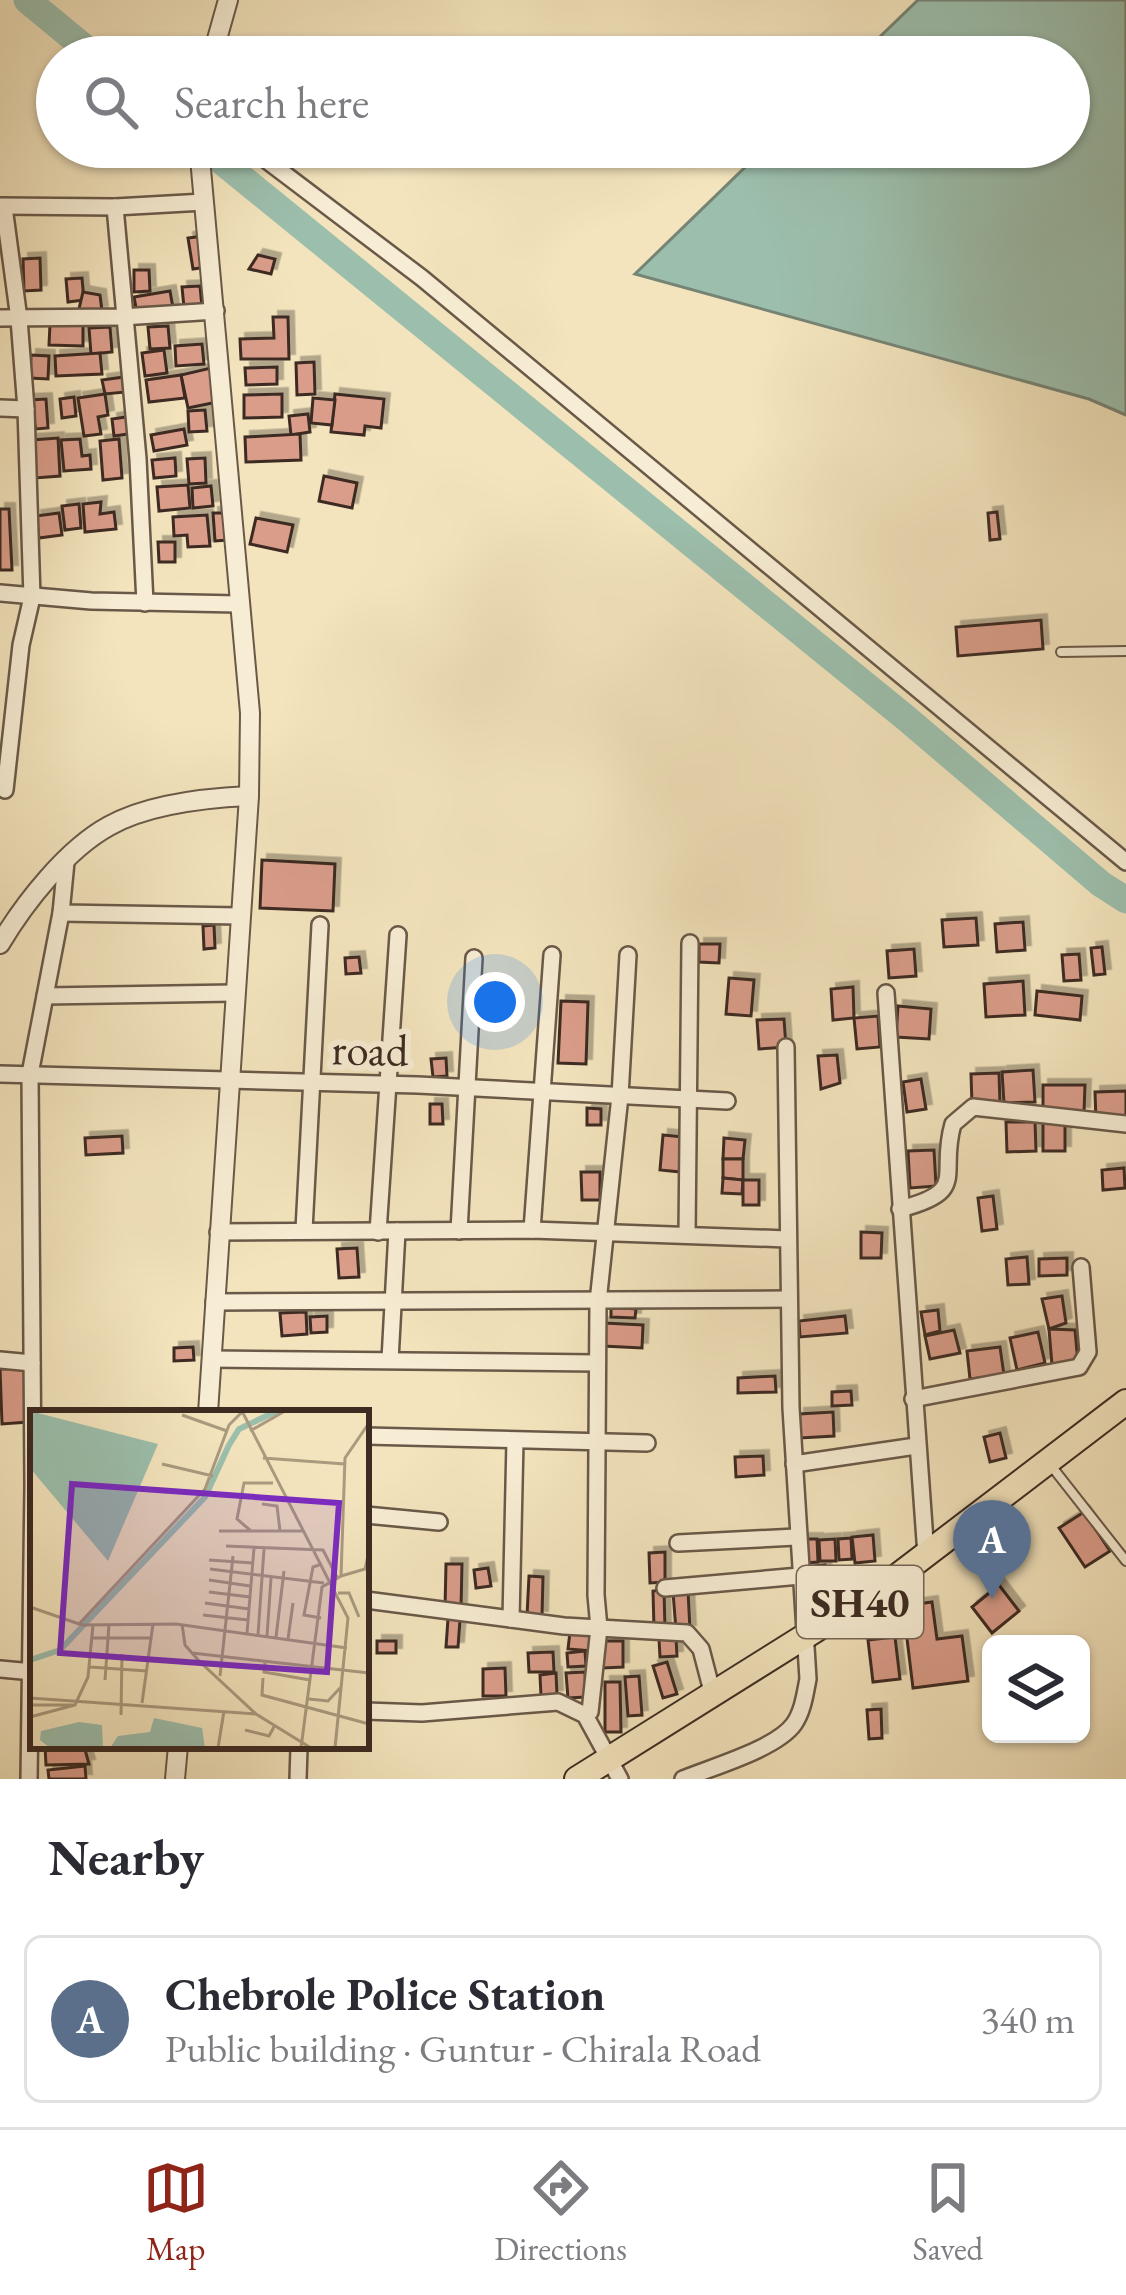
<!DOCTYPE html>
<meta charset="utf-8">
<style>
body{margin:0;font-family:"EB Garamond",serif;background:#f2f2f3;color:#2b2b33}
.controls{position:absolute;right:36px;bottom:36px;display:grid;overflow:hidden;border-radius:18px;box-shadow:0 3px 9px #0004}
.controls button{width:108px;height:108px;display:grid;place-items:center;padding:0;border:0;border-bottom:3px solid #e1e1e2;background:#fff;color:#2b2b33;font:60px sans-serif}
.you{position:absolute;left:495px;top:1002px;width:42px;height:42px;margin:-30px;border:9px solid #fff;border-radius:50%;background:#1a73e8;box-shadow:0 0 0 18px #1a73e833}
.badge{display:grid;place-items:center;width:78px;height:78px;border-radius:50%;background:#8f2418;color:#fff;font-size:39px;font-weight:700}
.pin{position:absolute;translate:-50% -99px;filter:drop-shadow(0 3px 6px #0008)}
.pin::after{content:'';position:absolute;top:63px;width:42px;height:36px;background:inherit;clip-path:polygon(0 0,100% 0,50% 100%)}
.list{margin:0;padding:0;list-style:none}
h2{display:flex;justify-content:space-between;align-items:center;height:156px;margin:0;padding:0 48px;font-size:51px}
h2 small{font-size:39px;font-weight:400;color:#7c7c81}
.list li{display:grid;grid-template-columns:78px 1fr auto;gap:36px;align-items:center;box-sizing:border-box;height:168px;margin:0 24px 24px;padding:0 24px;border:3px solid #e1e1e2;border-radius:18px}
.list b{display:block;font-size:45px;white-space:nowrap}
.list p{margin:0;font-size:39px;white-space:nowrap;color:#7c7c81}
.list em{font-size:39px;font-style:normal;color:#7c7c81}
.icon{flex:none;width:66px;height:66px;fill:none;stroke:currentColor;stroke-width:2;stroke-linecap:round;stroke-linejoin:round}
.map{position:relative;flex:none;width:1126px;height:1779px;overflow:hidden}
.search{position:absolute;background:#fff;box-shadow:0 3px 9px #0004;left:36px;right:36px;top:36px;height:132px;display:flex;align-items:center;gap:30px;box-sizing:border-box;padding:0 42px;border-radius:66px;color:#7c7c81;font-size:45px}
.sheet{height:348px;background:#fff}
nav{display:flex;justify-content:space-around;align-items:center;box-sizing:border-box;height:168px;border-top:3px solid #e1e1e2;background:#fff;font-size:33px;color:#7c7c81}
nav a{display:grid;justify-items:center;gap:6px}
nav .on{color:#8f2418}
.map>svg:first-child{display:block}
.water{fill:#9cbfad;stroke:#768475;stroke-width:3}
.lines{fill:none;stroke-linecap:round;stroke-linejoin:round}
.river{stroke:#9cbfad;stroke-width:27}
.building{fill:#da9d8a;stroke:#3d2b22;stroke-width:3;filter:url(#shadow)}
.service-casing{stroke:#6a5949;stroke-width:12}
.minor-casing{stroke:#6a5949;stroke-width:20}
.tertiary-casing{stroke:#6a5949;stroke-width:22}
.primary-casing{stroke:#3d2b22;stroke-width:28}
.service{stroke:#f7edd4;stroke-width:8}
.minor{stroke:#f7edd4;stroke-width:15}
.tertiary{stroke:#f7edd4;stroke-width:18}
.primary{stroke:#f3e4bd;stroke-width:24}
.labels{text-anchor:middle;dominant-baseline:central;stroke-width:12;stroke-linejoin:round;paint-order:stroke}
.shield{fill:#f7edd4;stroke:#756557;stroke-width:3}
.shield-label{font-size:42px;font-weight:bold;fill:#3d2b22}
.street-label{font-size:45px;fill:#3d2b22;stroke:#f7edd4}
.inset-river{fill:none;stroke:#9cbfad;stroke-width:6}
.inset-road{fill:none;stroke:#aa9a7f;stroke-width:3}
.view{fill:#7b2cbf;fill-opacity:0.15;stroke:#7b2cbf;stroke-width:6}
.inset-edge{fill:none;stroke:#3d2b22;stroke-width:6}
</style>
<div class="map">
<svg width="1126" height="1779" viewBox="0 0 1126 1779">
<defs>
<filter id="shadow"><feDropShadow dx="5.5" dy="-5.5" stdDeviation="0" flood-color="#0004"/></filter>
</defs>
<rect width="100%" height="100%" fill="#f3e4bd"/>
<filter id="stains"><feTurbulence type="fractalNoise" baseFrequency=".00167" numOctaves="4"/><feColorMatrix values="0 0 0 0 .2 0 0 0 0 .09 0 0 0 0 .02 0 0 0 .5 -.17"/></filter>
<radialGradient id="worn" r=".72"><stop offset=".6" stop-color="#630" stop-opacity="0"/><stop offset="1" stop-color="#630" stop-opacity=".3"/></radialGradient>
<path class="water" d="M918,0H1126V415L1089,399L635,274L766,147H1069V57H859Z"/>
<g class="lines">
<g class="river">
<path d="M27,0L96,57"/>
<path d="M204,147L906,718L1101,884L1126,900"/>
</g>
</g>
<g class="building">
<path d="M204,236L207,267L193,269L188,238Z"/>
<path d="M258,255L275,259L271,274L249,269Z"/>
<path d="M40,258L41,290L24,291L23,259Z"/>
<path d="M134,270H149L150,291L134,292Z"/>
<path d="M82,278L84,300L68,302L66,279Z"/>
<path d="M200,286L202,307L184,308L182,287Z"/>
<path d="M170,291L173,308L137,313L134,297Z"/>
<path d="M83,292L100,295L102,311L78,313Z"/>
<path d="M273,317H288L289,359H241L240,339L274,338Z"/>
<path d="M50,324L83,325V346L49,345Z"/>
<path d="M168,326L170,348L150,349L148,327Z"/>
<path d="M110,327L112,352L91,354L89,328Z"/>
<path d="M202,344L204,364L176,366L175,346Z"/>
<path d="M164,350L167,373L145,376L142,353Z"/>
<path d="M100,353L102,374L56,376L55,356Z"/>
<path d="M31,355L49,356L48,379L30,378Z"/>
<path d="M314,362L315,394L297,395L296,363Z"/>
<path d="M215,367L222,401L188,408L181,375Z"/>
<path d="M277,367V384L246,385L245,368Z"/>
<path d="M181,375L185,398L149,402L146,380Z"/>
<path d="M124,377L126,392L105,394L102,380Z"/>
<path d="M105,394L108,415L98,417L101,434L84,436L78,398Z"/>
<path d="M282,394V417L244,418V395Z"/>
<path d="M335,394L384,399L381,428L365,426L364,435L331,432Z"/>
<path d="M74,397L76,416L62,418L60,399Z"/>
<path d="M313,398L335,400L332,425L311,423Z"/>
<path d="M46,399L48,428L36,429L29,400Z"/>
<path d="M205,410L207,431L189,432L188,411Z"/>
<path d="M308,414L310,432L291,435L289,416Z"/>
<path d="M133,416L135,433L114,436L112,419Z"/>
<path d="M184,429L187,445L154,451L151,435Z"/>
<path d="M300,434L301,460L246,462L245,437Z"/>
<path d="M58,438L60,476L35,478L32,440Z"/>
<path d="M80,439L82,456L90,455L91,469L64,471L61,440Z"/>
<path d="M119,439L122,478L103,480L100,441Z"/>
<path d="M175,458L176,476L154,478L152,460Z"/>
<path d="M205,458L206,483L189,484L187,459Z"/>
<path d="M324,476L357,483L352,508L319,501Z"/>
<path d="M188,485L190,508L159,511L157,487Z"/>
<path d="M211,486L213,506L193,508L192,488Z"/>
<path d="M101,502L100,514L114,512L116,529L85,532L83,504Z"/>
<path d="M79,504L81,528L65,530L62,506Z"/>
<path d="M0,509H9L12,570H0Z"/>
<path d="M997,512L1000,539L990,540L988,513Z"/>
<path d="M59,513L62,535L39,538L36,516Z"/>
<path d="M213,513H227L228,540L215,541Z"/>
<path d="M207,515L210,546L188,547L187,535L174,536L173,517Z"/>
<path d="M256,518L293,525L287,552L250,544Z"/>
<path d="M158,542H175V562H159Z"/>
<path d="M1041,620L1043,649L958,656L956,627Z"/>
<path d="M262,860L335,864L333,911L260,908Z"/>
<path d="M976,918L978,945L944,947L942,920Z"/>
<path d="M1023,922L1025,950L997,952L995,924Z"/>
<path d="M214,925L215,948L204,949L203,926Z"/>
<path d="M699,944H720L719,963L699,962Z"/>
<path d="M1102,947L1105,974L1094,975L1091,948Z"/>
<path d="M914,949L916,976L889,978L887,951Z"/>
<path d="M1079,954L1081,980L1064,981L1062,955Z"/>
<path d="M359,957L361,973L346,974L345,958Z"/>
<path d="M729,978L754,980L751,1016L726,1014Z"/>
<path d="M1023,981L1025,1015L986,1017L984,984Z"/>
<path d="M853,987L854,1018L833,1020L831,989Z"/>
<path d="M1037,991L1082,996L1080,1020L1035,1015Z"/>
<path d="M561,1001L588,1002L586,1064L558,1063Z"/>
<path d="M898,1006L931,1009L929,1039L896,1037Z"/>
<path d="M878,1016L880,1047L857,1049L854,1018Z"/>
<path d="M784,1019L786,1047L759,1049L757,1020Z"/>
<path d="M837,1055L840,1083L821,1089L818,1056Z"/>
<path d="M446,1058L447,1076L433,1077L431,1059Z"/>
<path d="M1033,1070L1035,1102L1004,1103L1002,1072Z"/>
<path d="M999,1073L1000,1104L972,1105L971,1074Z"/>
<path d="M921,1079L926,1109L907,1112L903,1082Z"/>
<path d="M1043,1085H1085L1084,1112H1043Z"/>
<path d="M1126,1091V1120L1096,1121L1095,1092Z"/>
<path d="M430,1104H442L443,1124H430Z"/>
<path d="M587,1108L601,1109V1125H587Z"/>
<rect x="1043" y="1121" width="22" height="30"/>
<path d="M1006,1122H1035L1036,1151L1007,1152Z"/>
<path d="M663,1135L684,1137L681,1172L660,1170Z"/>
<path d="M122,1136L123,1153L86,1155L85,1138Z"/>
<path d="M724,1138L745,1140L743,1159H723Z"/>
<path d="M934,1150L936,1186L910,1188L908,1151Z"/>
<path d="M723,1159H743V1180L723,1178Z"/>
<path d="M1124,1168L1125,1188L1103,1190L1102,1170Z"/>
<path d="M581,1172H600V1200H582Z"/>
<path d="M723,1178L743,1180L742,1194L722,1193Z"/>
<rect x="743" y="1180" width="16" height="25"/>
<path d="M993,1196L997,1229L982,1231L978,1198Z"/>
<path d="M861,1232L882,1233L881,1258H861Z"/>
<path d="M357,1248L359,1277L339,1278L337,1249Z"/>
<path d="M1027,1257L1029,1284L1008,1285L1006,1259Z"/>
<path d="M1067,1258V1275L1039,1276V1259Z"/>
<path d="M1062,1296L1066,1323L1049,1329L1042,1299Z"/>
<path d="M611,1307L636,1309L635,1318L611,1317Z"/>
<path d="M938,1310L940,1331L925,1335L921,1312Z"/>
<path d="M306,1312L307,1334L282,1336L280,1313Z"/>
<path d="M327,1316V1332L311,1333L310,1317Z"/>
<path d="M845,1316L847,1333L800,1337L799,1321Z"/>
<path d="M604,1323L643,1325L642,1348L603,1346Z"/>
<path d="M1049,1329L1075,1330L1078,1363L1052,1365Z"/>
<path d="M954,1330L960,1353L930,1359L925,1336Z"/>
<path d="M1038,1332L1045,1363L1017,1370L1010,1338Z"/>
<path d="M193,1347L194,1360L174,1361V1348Z"/>
<path d="M1000,1347L1004,1375L970,1379L967,1351Z"/>
<path d="M26,1368L28,1422L2,1424L0,1369Z"/>
<path d="M775,1376L776,1392L738,1393V1378Z"/>
<path d="M851,1391L852,1405L832,1406V1392Z"/>
<path d="M833,1412L834,1436L800,1438L799,1414Z"/>
<path d="M1000,1433L1006,1458L990,1462L984,1437Z"/>
<path d="M763,1456L764,1475L736,1477L735,1457Z"/>
<path d="M1084,1512L1110,1551L1085,1567L1059,1528Z"/>
<path d="M873,1535L875,1561L855,1563L852,1537Z"/>
<path d="M851,1538L852,1559L839,1560L838,1539Z"/>
<path d="M804,1539H817L818,1562L805,1563Z"/>
<path d="M835,1539L836,1561H820L819,1540Z"/>
<path d="M665,1552V1582L650,1583L649,1553Z"/>
<path d="M446,1564H462L461,1609H445Z"/>
<path d="M825,1565L827,1591L808,1592L806,1567Z"/>
<path d="M488,1568L491,1586L476,1588L474,1570Z"/>
<path d="M529,1576L543,1577L542,1616H527Z"/>
<path d="M999,1585L1019,1611L992,1633L972,1607Z"/>
<path d="M664,1590L665,1629H654L653,1591Z"/>
<path d="M688,1591L690,1630H676L673,1592Z"/>
<path d="M932,1602L937,1639L962,1636L968,1681L913,1688L903,1606Z"/>
<path d="M448,1619L460,1620L458,1647H446Z"/>
<path d="M570,1632L594,1634L593,1651L568,1649Z"/>
<path d="M895,1637L900,1679L873,1682L868,1640Z"/>
<path d="M676,1638L677,1656L660,1657L659,1639Z"/>
<rect x="377" y="1641" width="19" height="12"/>
<path d="M602,1641H623V1667L603,1668Z"/>
<path d="M585,1651L586,1666L568,1667L567,1653Z"/>
<path d="M553,1652L554,1672H529L528,1653Z"/>
<path d="M667,1662L677,1694L663,1698L653,1666Z"/>
<path d="M505,1668L506,1696H483V1669Z"/>
<path d="M585,1672L586,1697L568,1698L566,1673Z"/>
<path d="M556,1673L557,1695L541,1696L540,1675Z"/>
<path d="M639,1676L642,1715L628,1716L625,1677Z"/>
<path d="M605,1682H620L621,1732H605Z"/>
<path d="M881,1709L882,1738L869,1739L867,1710Z"/>
<path d="M45,1746H84L89,1764L46,1765Z"/>
<path d="M85,1766L86,1779H49L48,1770Z"/>
</g>
<g class="lines">
<g class="service-casing">
<g id="service">
<path d="M1061,652L1126,651"/>
<path d="M1049,1463L1126,1561"/>
</g>
</g>
<g class="minor-casing">
<g id="minor">
<path d="M249,147L422,278L1126,862"/>
<path d="M0,206L115,207L204,202"/>
<path d="M4,207L19,319L26,409L32,597L21,645L5,790"/>
<path d="M115,207L138,459L145,603"/>
<path d="M0,318L122,317L216,311"/>
<path d="M0,408L26,409"/>
<path d="M0,593L91,601L238,604"/>
<path d="M61,913L240,916"/>
<path d="M886,993L926,1555"/>
<path d="M45,996L234,993"/>
<path d="M0,1074L418,1085L727,1101"/>
<path d="M900,1209C970,1191 938,1176 953,1124L973,1107L1126,1124"/>
<path d="M304,1230L320,925"/>
<path d="M532,1230L552,955"/>
<path d="M459,1231L474,958"/>
<path d="M218,1232L532,1230L787,1239"/>
<path d="M378,1232L398,935"/>
<path d="M687,1235L690,943"/>
<path d="M214,1302L788,1299"/>
<path d="M211,1359L596,1363"/>
<path d="M0,1360L32,1363"/>
<path d="M390,1360L397,1231"/>
<path d="M913,1399L1079,1367L1088,1352L1081,1267"/>
<path d="M366,1436L647,1443"/>
<path d="M794,1464L916,1446"/>
<path d="M366,1515L439,1522"/>
<path d="M678,1543L796,1537"/>
<path d="M665,1588L800,1576"/>
<path d="M366,1600L564,1626L687,1633L701,1649L713,1695"/>
<path d="M511,1619L515,1441"/>
<path d="M0,1669L33,1672"/>
<path d="M366,1711L422,1713L558,1702L585,1715L620,1779"/>
<path d="M585,1715L590,1712L599,1628L596,1595L598,1302L620,1096L628,955"/>
<path d="M29,1779L33,1485L30,1074L61,913L66,862"/>
<path d="M298,1779L299,1748"/>
<path d="M683,1779C712,1767 776,1749 794,1724C803,1711 805,1694 808,1679L791,1408L786,1047"/>
</g>
</g>
<g class="tertiary-casing">
<g id="tertiary">
<path d="M212,57L228,0"/>
<path d="M199,147L250,713L249,796L208,1413"/>
<path d="M0,944C25,902 67,849 109,826C148,804 205,798 249,796"/>
<path d="M175,1779L178,1746"/>
</g>
</g>
<g class="primary-casing">
<path id="primary" d="M577,1779L882,1588L1126,1402"/>
</g>
<use href="#service" class="service"/>
<use href="#minor" class="minor"/>
<use href="#tertiary" class="tertiary"/>
<use href="#primary" class="primary"/>
</g>
<g class="labels">
<rect class="shield" x="797" y="1566" width="126" height="72" rx="9"/>
<g class="shield-label">
<text x="860" y="1602">SH40</text>
</g>
<g class="street-label">
<text transform="translate(370 1049) rotate(1)">road</text>
</g>
</g>
<g transform="translate(30 1410)">
<rect width="339" height="339" fill="#f3e4bd"/>
<path d="M0,1L128,34L78,151L0,58ZM124,308L172,318L175,338H80L88,326L120,322ZM49,312L72,315L73,338H20L10,330L11,321Z" fill="#9cbfad"/>
<path class="inset-river" d="M199,35L209,19L247,1M0,250L30,240L175,87L199,35"/>
<path class="inset-road" d="M116,1H153M212,1L318,208L305,338M152,5L197,21M220,21L255,1M233,48L315,54M132,54L183,66M232,94L247,96L250,121M189,121H273M221,121L207,109L214,73H243M196,136L293,140L307,167M179,150L223,153M180,159L294,173M311,166L335,159L339,141M179,170L220,176M179,182L220,187M308,183H319L329,207M175,193L219,199M0,197L52,215L146,214L317,238M173,205L218,210M291,208L274,205L283,157L292,154M49,214L175,79L199,15L212,2M152,214L155,235L169,251L226,304L281,338M217,223L224,138M228,225L234,139M237,226L241,168M246,227L254,161M63,228H122M258,229L263,193M162,243L339,263M61,245L149,251M235,253L234,262L280,270M60,257L117,261M190,266L203,146M233,268L232,285L339,314M75,270L79,214M0,288L226,304M279,289L298,291L310,278M112,293L123,214M0,295H43M91,305L92,244M0,307L45,295L58,267L63,215M215,320L239,326L245,315M188,338L194,301M271,338L292,177L311,166L315,48L339,13"/>
<path class="view" d="M42,74L309,93L297,262L30,243Z"/>
<rect width="339" height="339" class="inset-edge"/>
</g>
<rect width="100%" height="100%" filter="url(#stains)"/>
<rect width="100%" height="100%" fill="url(#worn)"/>
</svg>
<div class="controls">
<button><svg class="icon" aria-label="layers" viewBox="0 0 24 24"><path d="M12 4l9 5-9 5-9-5zM3 14l9 5 9-5"/></svg></button>
</div>
<div class="you"></div>
<div class="pin badge" style="left:992px;top:1599px;background:#5c6f8a">A</div>
<div class="search"><svg class="icon" aria-label="search" viewBox="0 0 24 24"><circle cx="10" cy="10" r="6"/><path d="M15 15l6 6"/></svg>Search here</div>
</div>
<section class="sheet">
<h2>Nearby<small></small></h2>
<ul class="list">
<li><span class="badge" style="background:#5c6f8a">A</span><div><b>Chebrole Police Station</b><p>Public building · Guntur - Chirala Road</p></div><em>340 m</em></li>
</ul>
</section>
<nav>
<a class="on"><svg class="icon" aria-label="map" viewBox="0 0 24 24"><path d="M3 6l6-2 6 2 6-2v14l-6 2-6-2-6 2zM9 4v14M15 6v14"/></svg>Map</a>
<a><svg class="icon" aria-label="directions" viewBox="0 0 24 24"><path d="M12 3l9 9-9 9-9-9zM9 14v-3h6M13 9l2 2-2 2"/></svg>Directions</a>
<a><svg class="icon" aria-label="saved" viewBox="0 0 24 24"><path d="M7 4h10v16l-5-4-5 4z"/></svg>Saved</a>
</nav>
